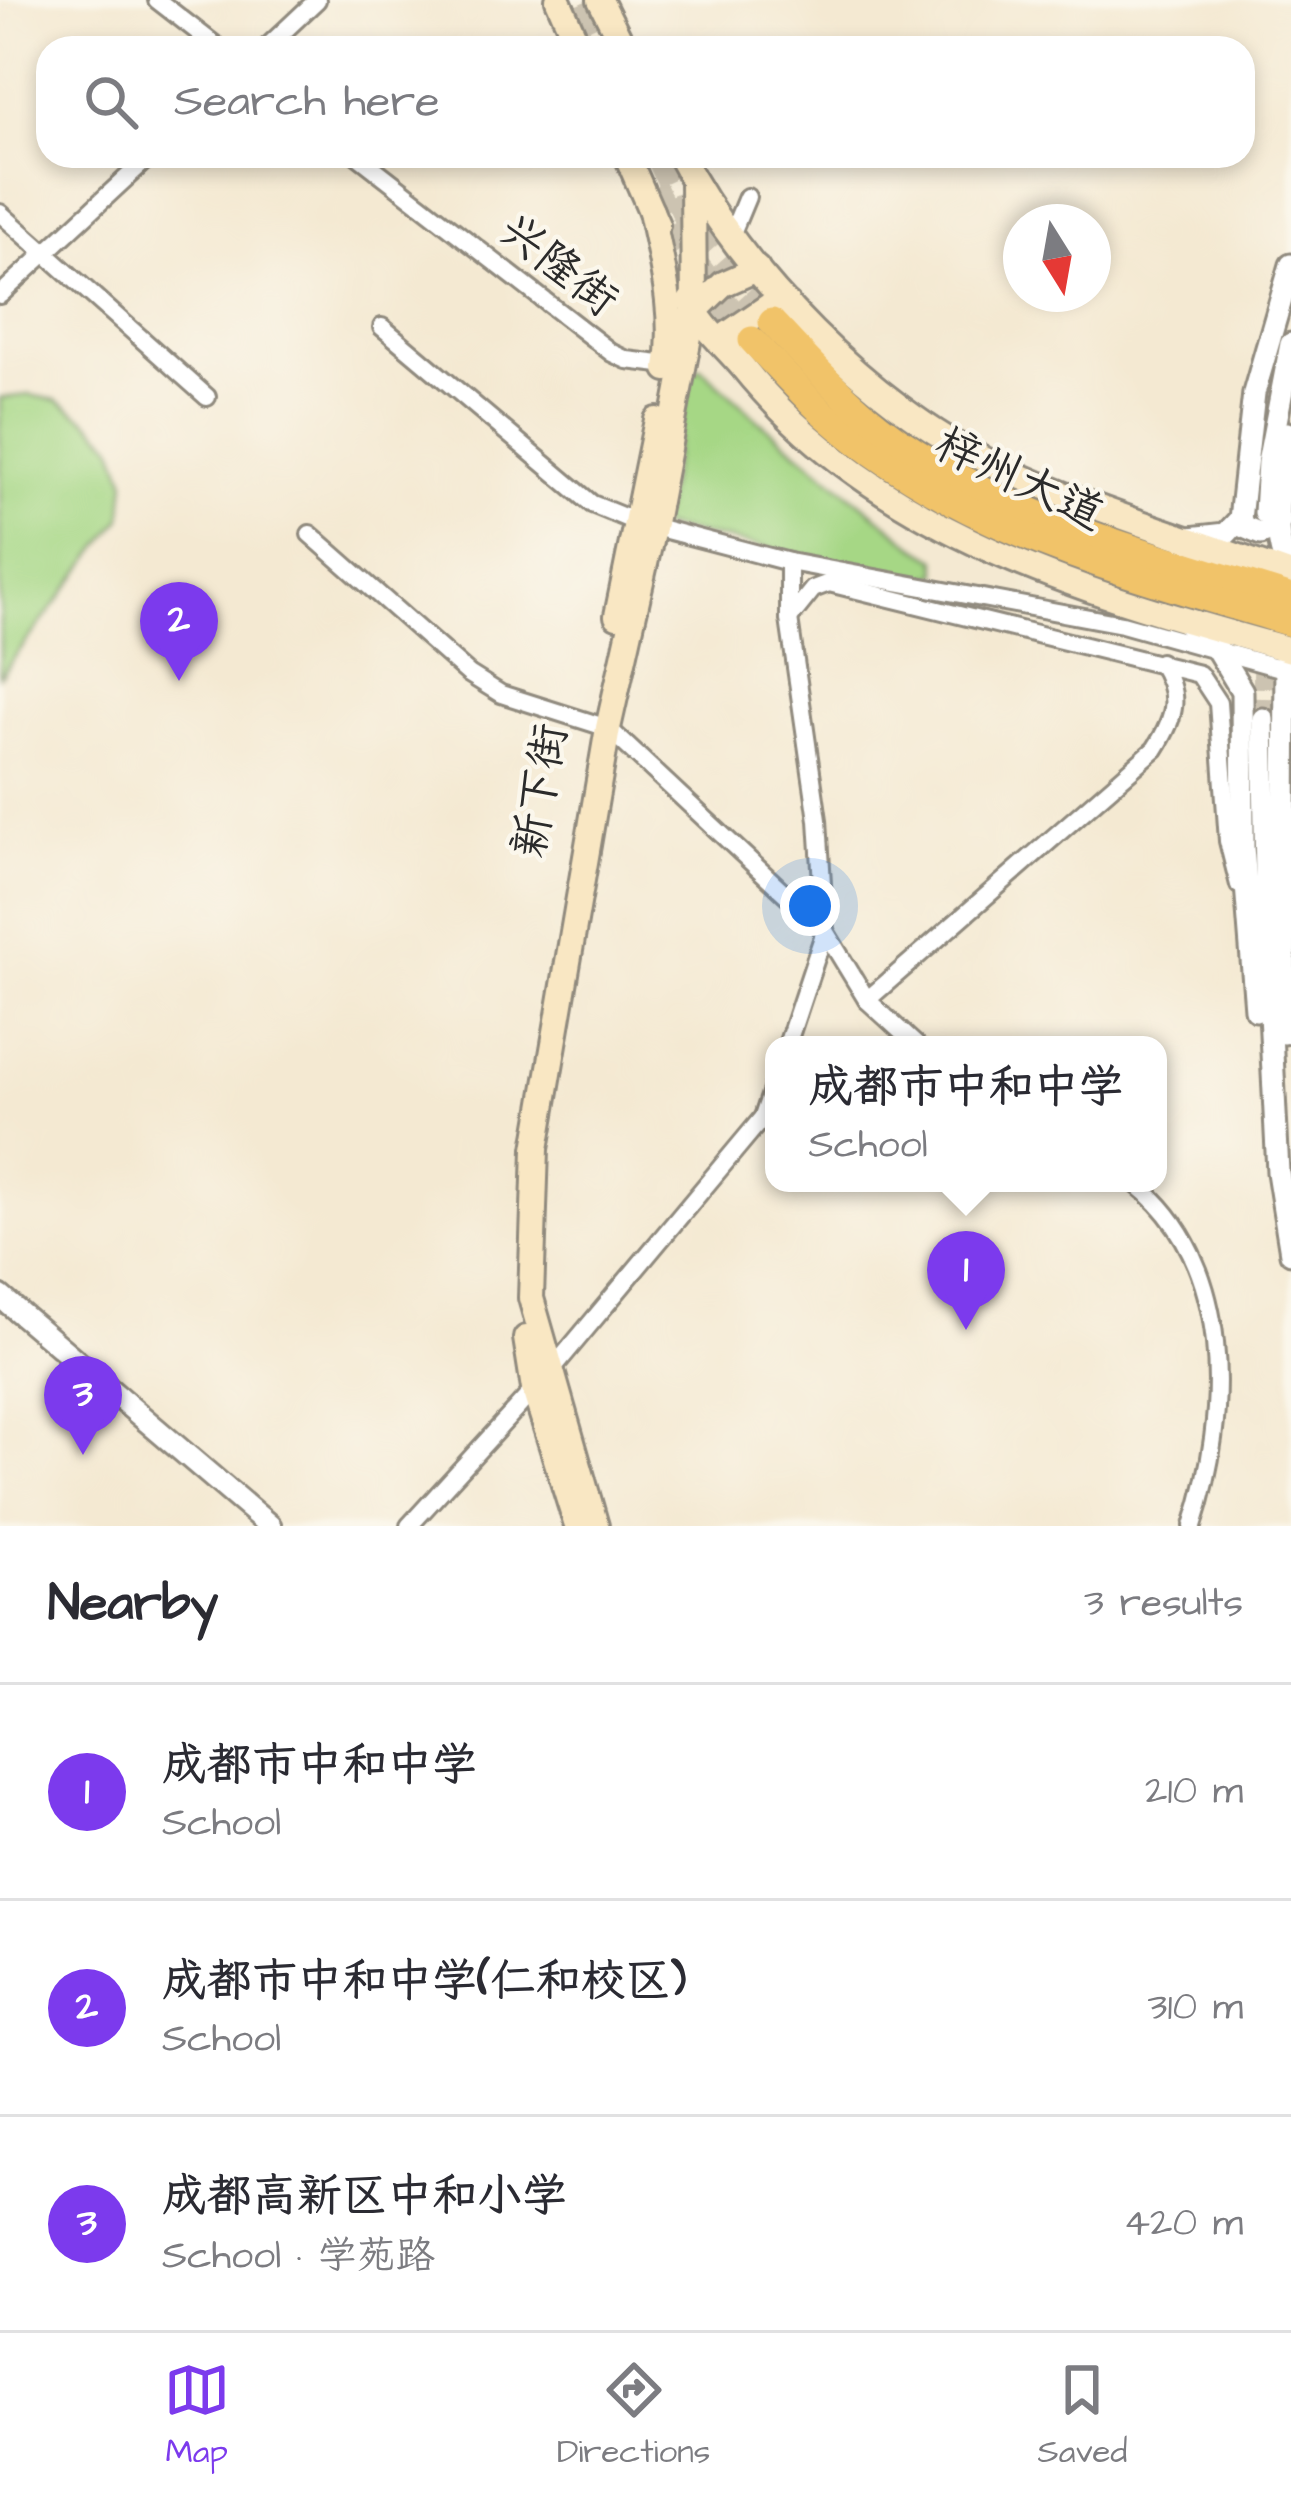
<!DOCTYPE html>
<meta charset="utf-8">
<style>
body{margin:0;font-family:"Architects Daughter","LXGW WenKai TC",sans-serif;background:#f7f7f7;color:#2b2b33}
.compass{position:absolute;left:1003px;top:204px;width:108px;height:108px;border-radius:50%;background:#fff;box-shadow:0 6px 18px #0003;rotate:169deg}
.you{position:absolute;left:810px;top:906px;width:42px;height:42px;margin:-30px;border:9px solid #fff;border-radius:50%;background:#1a73e8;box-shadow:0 0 0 18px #1a73e833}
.badge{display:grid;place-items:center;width:78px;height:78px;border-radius:50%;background:#7c3aed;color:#fff;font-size:39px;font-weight:700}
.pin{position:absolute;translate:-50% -99px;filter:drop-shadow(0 3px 6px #0008)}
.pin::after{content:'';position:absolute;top:63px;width:42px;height:36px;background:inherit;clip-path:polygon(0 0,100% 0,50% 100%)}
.popup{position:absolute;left:765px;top:1036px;width:402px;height:156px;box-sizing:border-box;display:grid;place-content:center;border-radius:24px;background:#fff;filter:drop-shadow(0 3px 9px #0005);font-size:39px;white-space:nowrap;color:#7c7c81}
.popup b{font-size:45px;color:#2b2b33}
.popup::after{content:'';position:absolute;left:50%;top:100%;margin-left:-24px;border:24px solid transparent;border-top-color:#fff}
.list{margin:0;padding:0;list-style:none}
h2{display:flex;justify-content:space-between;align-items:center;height:156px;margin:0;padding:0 48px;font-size:51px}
h2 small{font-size:39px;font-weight:400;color:#7c7c81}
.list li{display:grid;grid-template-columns:78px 1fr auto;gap:36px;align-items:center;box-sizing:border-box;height:216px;padding:0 48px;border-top:3px solid #e1e1e2}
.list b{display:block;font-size:45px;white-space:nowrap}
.list p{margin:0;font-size:39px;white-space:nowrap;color:#7c7c81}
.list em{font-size:39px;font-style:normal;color:#7c7c81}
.icon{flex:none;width:66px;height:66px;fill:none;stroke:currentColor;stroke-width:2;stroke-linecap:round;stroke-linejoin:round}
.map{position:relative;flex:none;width:1291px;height:1526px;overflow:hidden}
.search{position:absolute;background:#fff;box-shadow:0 6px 18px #0003;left:36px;right:36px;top:36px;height:132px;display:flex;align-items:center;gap:30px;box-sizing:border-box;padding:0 42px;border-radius:36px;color:#7c7c81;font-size:45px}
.sheet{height:804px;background:#fff}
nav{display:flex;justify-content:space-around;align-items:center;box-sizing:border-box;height:168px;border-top:3px solid #e1e1e2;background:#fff;font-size:33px;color:#7c7c81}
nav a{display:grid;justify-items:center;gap:6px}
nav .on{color:#7c3aed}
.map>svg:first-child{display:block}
.green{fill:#a6d785;stroke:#688158;stroke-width:3}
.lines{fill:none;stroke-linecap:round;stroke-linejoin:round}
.tertiary-tunnel{stroke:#ccc3b1;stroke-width:21;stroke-dasharray:21 10;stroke-linecap:butt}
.trunk-tunnel{stroke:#ccc3b1;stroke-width:27;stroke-dasharray:27 14;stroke-linecap:butt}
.minor-casing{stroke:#908a7e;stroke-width:22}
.tertiary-casing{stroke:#908a7e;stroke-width:27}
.secondary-casing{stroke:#908a7e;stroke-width:30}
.trunk-casing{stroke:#908a7e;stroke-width:33}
.minor{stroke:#fff;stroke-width:16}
.tertiary{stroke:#fff;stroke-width:21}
.secondary{stroke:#f9e7c3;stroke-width:24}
.trunk{stroke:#f1c369;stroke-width:27}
.labels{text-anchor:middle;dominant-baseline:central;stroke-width:9;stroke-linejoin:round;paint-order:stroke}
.street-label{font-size:45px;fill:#2b2b2b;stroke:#fbf7ec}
</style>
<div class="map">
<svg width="1291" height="1526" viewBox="0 0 1291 1526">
<rect width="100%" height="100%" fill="#fbf7ec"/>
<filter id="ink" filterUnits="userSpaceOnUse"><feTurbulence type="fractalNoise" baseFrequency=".00833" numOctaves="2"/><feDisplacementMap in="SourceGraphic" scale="24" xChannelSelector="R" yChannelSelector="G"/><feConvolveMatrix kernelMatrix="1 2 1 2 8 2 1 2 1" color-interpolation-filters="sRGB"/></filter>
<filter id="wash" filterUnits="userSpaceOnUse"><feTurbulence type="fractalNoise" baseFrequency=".004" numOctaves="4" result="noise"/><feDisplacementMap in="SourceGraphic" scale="48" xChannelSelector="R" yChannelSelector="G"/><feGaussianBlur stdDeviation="2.7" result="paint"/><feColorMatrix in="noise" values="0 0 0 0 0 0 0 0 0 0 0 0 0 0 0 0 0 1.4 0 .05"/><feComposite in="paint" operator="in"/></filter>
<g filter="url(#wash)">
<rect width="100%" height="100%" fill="#f4e9d2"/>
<g class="green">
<path d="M701,368L762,423L913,545L937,559L938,574L922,580L660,526L692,372Z"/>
<path d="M29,395L56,400L87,420L113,445L126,481L122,518L0,676V398Z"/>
</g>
</g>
<g filter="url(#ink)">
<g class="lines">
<path class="tertiary-tunnel" d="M1263,719L1264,645"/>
<g class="trunk-tunnel">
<path d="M588,0L610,48"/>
<path d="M659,156L695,235L772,322"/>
<path d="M653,187L677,240L752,340"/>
</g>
<g class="minor-casing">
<g id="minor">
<path d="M157,0L219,48"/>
<path d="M266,48L317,0"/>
<path d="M358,156L612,353L627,360L668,365"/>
<path d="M0,213L207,397"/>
<path d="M730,238L747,197"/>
<path d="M0,295L150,156"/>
<path d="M382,327L592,504L636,522L789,562L1122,624L1291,671"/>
<path d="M310,534L469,674L501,694L608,728L825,931L867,1000L916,1045"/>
<path d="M789,619L813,589L829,583L1199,674L1218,703L1228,841L1239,885"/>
<path d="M867,1000L1155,749C1176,716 1181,696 1160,662"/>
<path d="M787,1045L825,931L818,820L789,619V562"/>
<path d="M763,1117L774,1084"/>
<path d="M1135,1183C1235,1261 1229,1416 1193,1526"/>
<path d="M409,1526L549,1373L763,1117L774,1111"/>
</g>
</g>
<g class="tertiary-casing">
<g id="tertiary">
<path d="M1287,433C1282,475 1267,535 1291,573"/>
<path d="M1265,513L1268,463L1291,344"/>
<path d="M1240,519L1244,527L1261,534L1276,528L1280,521"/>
<path d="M1190,538L1226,534L1240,519L1254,393L1291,265"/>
<path d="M1183,620L1218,651L1242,691L1243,847L1256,1010"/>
<path d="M1263,719L1268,974L1278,1172L1291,1253"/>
<path d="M1284,1033L1286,648"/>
<path d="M0,1296L270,1526"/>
</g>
</g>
<g class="secondary-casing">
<g id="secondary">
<path d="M558,0L579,48"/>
<path d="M600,0L624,48"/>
<path d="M627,156L657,225"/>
<path d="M680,156C739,271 872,407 989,462C1085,508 1191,539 1291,575"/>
<path d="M651,211C662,264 676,315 667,369"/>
<path d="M690,301C700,325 724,345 741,365C877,535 1091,595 1291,650"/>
<path d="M691,315L723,284L757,269"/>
<path d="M729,351L728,334L769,306L788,305"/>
<path d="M617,616L657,420"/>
<path d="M526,1338L534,1389L577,1526"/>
<path d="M596,1526L531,1298L536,1149L608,728L653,528L694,310L693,181"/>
</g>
</g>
<g class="trunk-casing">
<g id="trunk">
<path d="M772,322C801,353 830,385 863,413C982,514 1146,551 1291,598"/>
<path d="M752,340C775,364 798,390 823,413C955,531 1126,573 1291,623"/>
</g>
</g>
<use href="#minor" class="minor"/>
<use href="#tertiary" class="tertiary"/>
<use href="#secondary" class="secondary"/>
<use href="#trunk" class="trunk"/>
</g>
</g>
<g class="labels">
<g class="street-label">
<text transform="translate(558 266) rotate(38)">兴隆街</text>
<text transform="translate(1019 480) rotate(25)">梓州大道</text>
<text transform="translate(541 791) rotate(-80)">新下街</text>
</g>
</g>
</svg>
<svg class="compass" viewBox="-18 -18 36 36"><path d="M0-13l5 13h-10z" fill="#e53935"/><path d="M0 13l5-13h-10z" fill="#7c7c81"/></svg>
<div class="you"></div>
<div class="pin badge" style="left:966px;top:1330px">1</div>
<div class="popup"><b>成都市中和中学</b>School</div>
<div class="pin badge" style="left:179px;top:681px">2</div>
<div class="pin badge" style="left:83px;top:1455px">3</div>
<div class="search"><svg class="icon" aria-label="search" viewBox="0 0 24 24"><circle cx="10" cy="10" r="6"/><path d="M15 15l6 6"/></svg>Search here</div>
</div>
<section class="sheet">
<h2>Nearby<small>3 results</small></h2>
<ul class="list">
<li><span class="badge">1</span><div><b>成都市中和中学</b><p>School</p></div><em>210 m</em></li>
<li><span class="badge">2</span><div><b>成都市中和中学(仁和校区)</b><p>School</p></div><em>310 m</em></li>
<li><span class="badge">3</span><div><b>成都高新区中和小学</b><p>School · 学苑路</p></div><em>420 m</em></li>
</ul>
</section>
<nav>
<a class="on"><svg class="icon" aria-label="map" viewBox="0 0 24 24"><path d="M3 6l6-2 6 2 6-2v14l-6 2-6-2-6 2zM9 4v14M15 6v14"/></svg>Map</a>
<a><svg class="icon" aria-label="directions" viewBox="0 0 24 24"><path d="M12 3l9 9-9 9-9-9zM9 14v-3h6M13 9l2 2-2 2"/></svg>Directions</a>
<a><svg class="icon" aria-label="saved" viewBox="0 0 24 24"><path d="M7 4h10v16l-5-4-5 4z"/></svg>Saved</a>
</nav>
